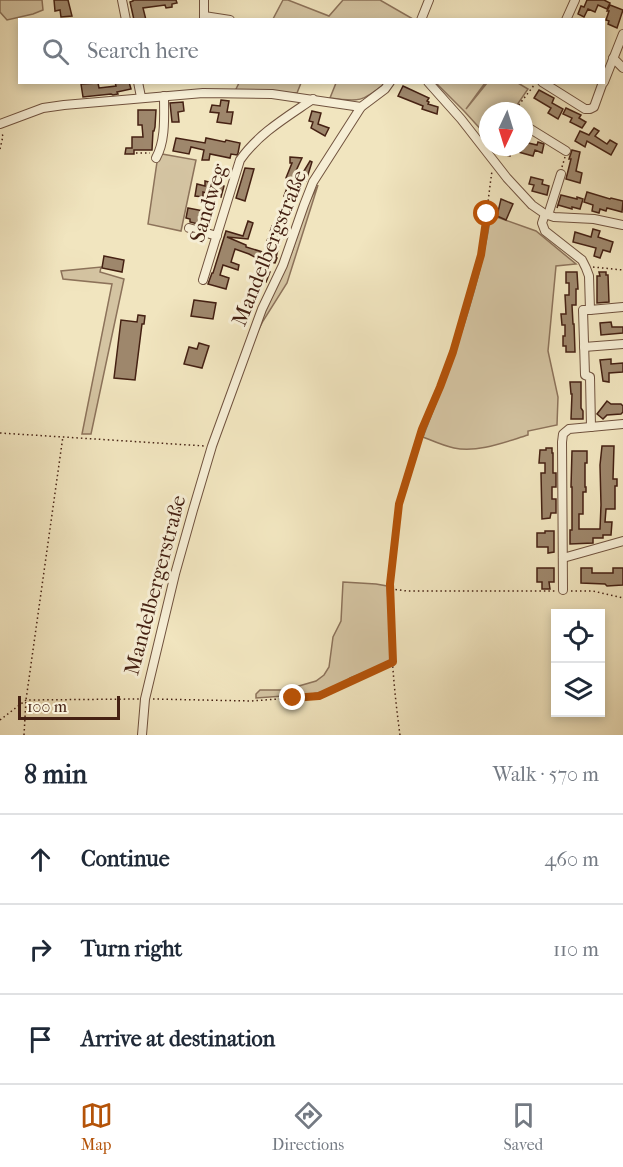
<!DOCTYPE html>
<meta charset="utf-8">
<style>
body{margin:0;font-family:"IM FELL French Canon",serif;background:#f6f6f7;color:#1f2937}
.controls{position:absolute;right:18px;bottom:18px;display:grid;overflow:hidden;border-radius:0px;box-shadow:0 3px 9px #0003}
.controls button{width:54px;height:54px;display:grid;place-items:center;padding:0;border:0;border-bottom:2px solid #e0e1e3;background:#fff;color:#1f2937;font:30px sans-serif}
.compass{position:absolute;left:479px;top:102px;width:54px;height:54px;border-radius:50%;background:#fff;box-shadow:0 3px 9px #0003;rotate:184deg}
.scale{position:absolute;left:18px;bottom:15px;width:102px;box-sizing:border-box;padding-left:6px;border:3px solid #452113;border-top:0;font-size:16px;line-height:21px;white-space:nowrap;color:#452113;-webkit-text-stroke:4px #f6eed5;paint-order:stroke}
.stop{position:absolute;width:18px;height:18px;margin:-14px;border:4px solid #b45309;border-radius:50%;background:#fff}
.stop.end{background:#b45309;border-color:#fff;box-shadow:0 2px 6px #0008}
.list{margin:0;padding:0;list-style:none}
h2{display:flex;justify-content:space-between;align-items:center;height:78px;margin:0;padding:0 24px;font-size:26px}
h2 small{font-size:20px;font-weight:400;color:#747a83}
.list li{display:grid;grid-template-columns:39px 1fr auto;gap:18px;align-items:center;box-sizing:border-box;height:90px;padding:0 24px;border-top:2px solid #e0e1e3}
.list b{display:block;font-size:22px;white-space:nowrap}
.list em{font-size:20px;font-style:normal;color:#747a83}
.icon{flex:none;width:33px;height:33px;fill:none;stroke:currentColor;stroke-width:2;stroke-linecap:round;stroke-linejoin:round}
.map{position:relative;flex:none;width:623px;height:735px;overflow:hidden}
.search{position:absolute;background:#fff;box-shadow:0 3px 9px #0003;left:18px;right:18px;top:18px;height:66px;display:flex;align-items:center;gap:15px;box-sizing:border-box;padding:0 21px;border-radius:0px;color:#747a83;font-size:22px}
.sheet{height:348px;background:#fff}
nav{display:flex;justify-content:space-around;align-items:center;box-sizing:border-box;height:84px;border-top:2px solid #e0e1e3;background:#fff;font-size:16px;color:#747a83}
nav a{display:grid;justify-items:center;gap:3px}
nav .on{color:#b45309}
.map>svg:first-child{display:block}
.green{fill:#d4c4a2;stroke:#8c725a;stroke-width:1.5}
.building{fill:#9e876c;stroke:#452113;stroke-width:1.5}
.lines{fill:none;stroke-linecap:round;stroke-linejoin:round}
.minor-casing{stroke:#70523e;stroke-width:10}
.path{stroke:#452113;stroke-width:1.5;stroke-dasharray:1.5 3;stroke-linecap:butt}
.minor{stroke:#f6eed5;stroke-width:8}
.route{stroke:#b45309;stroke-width:8}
.labels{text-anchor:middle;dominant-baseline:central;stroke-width:6;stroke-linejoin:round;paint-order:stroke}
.street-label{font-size:21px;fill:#452113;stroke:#f6eed5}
</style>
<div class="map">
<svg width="623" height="735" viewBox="0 0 623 735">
<rect width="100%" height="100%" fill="#f1e5bf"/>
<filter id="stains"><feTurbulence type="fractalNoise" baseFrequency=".00333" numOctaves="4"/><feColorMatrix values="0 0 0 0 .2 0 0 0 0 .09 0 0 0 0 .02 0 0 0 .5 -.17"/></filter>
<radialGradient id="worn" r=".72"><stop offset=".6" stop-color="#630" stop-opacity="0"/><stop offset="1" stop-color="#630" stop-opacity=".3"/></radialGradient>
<g class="green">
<path d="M0,0H42L43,10L33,14L7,20L0,12Z"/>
<path d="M283,0H288L329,16L343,0H380L413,19H273Z"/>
<path d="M239,83H301L297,93L235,91Z"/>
<path d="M336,83H385C363,102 359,102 330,98Z"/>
<path d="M436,83H485L466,109L487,83H518L528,89L517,105L510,111H488V131L485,134L464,111Z"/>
<path d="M162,154L196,160L181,231L148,224L157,162Z"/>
<path d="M318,185L287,283L263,321L252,343L265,312L292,252L306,208Z"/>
<path d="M491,215L536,231L576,264L556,266L548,351L558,397L557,425L528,431V435C505,442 478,453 454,448C444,446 433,441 423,437C451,365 479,292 491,215Z"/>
<path d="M101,267L100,272L124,279L91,434H82L112,284L63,279L61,271Z"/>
<path d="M343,582L376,584L387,586L392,662L350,678L337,689L312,694L256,698V694L260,690H285L316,681L324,675L329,667L333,637L341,621Z"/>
</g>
<g class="building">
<path d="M54,0H68L72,16L61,17L60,10L55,11Z"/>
<path d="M133,0H176L177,3L172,4V7L166,8L165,5L143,8L146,20H134L130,2L133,1Z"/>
<path d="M587,0H604L610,3L607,9L598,5L595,12L588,9L584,17L578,14L581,6L584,7Z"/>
<path d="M610,5L623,10L617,28L608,24L609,21L606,20L609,11H607Z"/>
<path d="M115,82H129L131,89L117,92L118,94L113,95L111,94L83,97L81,84L98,83L99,88L116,86Z"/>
<path d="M403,86L429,98L427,101L429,102L428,104L438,107L437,114L422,109L423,106L398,96Z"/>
<path d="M539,90L554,98L552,103L563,109L558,119L548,113L551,108L534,98Z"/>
<path d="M221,100L229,101L227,112H233L231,124L217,122L219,113L210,112L212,105L220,106Z"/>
<path d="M183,102L184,111L178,112L179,122H172L170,103Z"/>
<path d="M566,108L581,115L579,118L586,122L582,128L570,122L572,118L563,114Z"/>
<path d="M138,110H156L155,127L154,131H153L152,150H134V154H125L126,148H132V137H143L142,125H138Z"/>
<path d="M312,111L321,113L318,124L329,128L325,136L311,128L313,122L309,121Z"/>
<path d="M594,128L599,131L595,136L607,144L610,140L617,144L611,155L587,141L585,147L575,141L580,131L589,135Z"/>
<path d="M176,138L205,143L206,138L225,142L226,140L240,143L238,153L237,155L231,154L230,158L210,154L209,160H202L204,150L191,147L189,154L173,151Z"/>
<path d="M524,142L537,145L538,142L544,144L542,153L535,150L533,156L511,150L510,156L501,154L502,147H524Z"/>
<path d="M572,150L580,152L576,171L582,173L580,183L566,179L571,159H569Z"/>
<path d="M290,157L302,158L295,173L301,176L310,161L312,162L306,181L304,180L303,185L297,200L284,196L290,180L286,178L292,163H290Z"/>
<path d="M245,168L254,169L245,201L236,198Z"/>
<path d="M531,177L543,180L542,184L549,186L547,195L532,191L534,185L529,184Z"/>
<path d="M205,181L224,186L221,197L203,192V197L195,196L197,184L205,186Z"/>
<path d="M587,192L610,199L611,198L623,201L622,212L607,208L606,211L600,209L599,213L592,211L593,205L584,202Z"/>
<path d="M561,195L577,199V197L583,199L580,209L572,207V209L558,205L557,208Z"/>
<path d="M501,199L513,204L506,220L497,216Z"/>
<path d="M188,208L209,212L206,226L190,222V219L186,218Z"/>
<path d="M248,221L253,223L248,239L227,237L246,245V247L266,253L270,242L267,241L272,226L286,232L277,250H278L276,257L277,258L275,263L262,261L249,254L235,249L231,262L239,265L238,270L223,265L220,275L229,278L226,289L208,284L212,273H213L226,231L243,236Z"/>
<path d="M593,229L600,231L598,237L613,242L610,252L603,250L600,258L594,256L596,248L573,242L575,232L591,237Z"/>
<path d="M104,256L124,260L122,272L102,268Z"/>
<path d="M260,268L270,272L266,282L263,281L262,284L259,283L257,291L251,290Z"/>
<path d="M566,272H577L578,289H576V305H572L573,324H574L575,352H566V346H563V336H565V325H562L561,314H566L565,295H569V283H566Z"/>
<path d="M599,272H606V275H608L609,302L597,303V276H600Z"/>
<path d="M194,300L216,303L213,319L191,316Z"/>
<path d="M138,315L145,316L144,324H142L135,380L114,378L121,320L137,322Z"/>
<path d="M611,322L612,327H623V333L601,335L600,323Z"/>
<path d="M199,343L209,346L202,368L184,364L189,347L197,349Z"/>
<path d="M611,359V364L623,363V372L609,373V382L603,381L600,360Z"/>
<path d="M570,382H581V408L583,411V419H571L572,394H571Z"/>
<path d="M607,401L611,404H621L623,406V412L621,414L607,415L603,419L597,414Z"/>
<path d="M602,446H614L613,479H617V486H615V509H606L605,522H612L611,535H603V538H593V543L570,544V530H572V487H571L572,451H587V463H585V487H586V492H583V514H579V529H600L601,505L600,465Z"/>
<path d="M546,448H552V453H553V473H556V487H552V499H556V513H551L550,518L542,519L541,473H545V463H539L540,450H546Z"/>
<path d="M545,531H554V552L548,553V547H537V533H545Z"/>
<path d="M537,568H554V582H549L550,589H542V582H537Z"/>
<path d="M581,568H592V573H613V568H623V585L607,586L605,584L581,583Z"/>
</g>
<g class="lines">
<g class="minor-casing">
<g id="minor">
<path d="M122,0L126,20"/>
<path d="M204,0V19"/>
<path d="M204,16L230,20"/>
<path d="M421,20L429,0"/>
<path d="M566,20L575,0"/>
<path d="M613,58L623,68"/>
<path d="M138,82L141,97"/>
<path d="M428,82L461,119L507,178L532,205L545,214L554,217L594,219L623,225"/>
<path d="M542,82L585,109H590L594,107L603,82"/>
<path d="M604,82L623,34"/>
<path d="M0,124L43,108L64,105L203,93L272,94L361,107"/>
<path d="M524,125L566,151"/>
<path d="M156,158C166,140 164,116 164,96"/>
<path d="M545,214L542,223L545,231L582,260L586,268L589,276L590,310H583L585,375L590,377L591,427"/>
<path d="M548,215L561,174"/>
<path d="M189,228L217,236"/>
<path d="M203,280L240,160C259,133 287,117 313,99"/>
<path d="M590,310L623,307"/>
<path d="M584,347L623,344"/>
<path d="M563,558L623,541"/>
<path d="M563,590L562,442L563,434L569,429L623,424"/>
<path d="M142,735L145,699L175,574L193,510L212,446L262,309L283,265L304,205L313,182L361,107L385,89L390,82"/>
</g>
</g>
<g class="path">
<path d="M512,111L518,106L535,84"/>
<path d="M484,137L488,133"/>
<path d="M0,149L3,136L1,132"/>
<path d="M136,153H150"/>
<path d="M562,167L565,157"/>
<path d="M593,267L623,270"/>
<path d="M0,433L205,446"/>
<path d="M391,589L407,591H557"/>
<path d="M571,591H593L623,598"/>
<path d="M153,699L251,701L319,696L392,662"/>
<path d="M0,720L26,700L139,699"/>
<path d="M24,735L26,700L63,436"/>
<path d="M400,735C391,669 387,601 395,535C396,525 396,514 399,503C410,451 435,403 452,353C463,321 475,286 481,253C486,226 488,198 492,171"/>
</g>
<use href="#minor" class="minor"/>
</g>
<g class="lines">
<path class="route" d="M293,698L319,696L393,662L390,584L399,504L422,429L440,387L453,352L481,255L487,214"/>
</g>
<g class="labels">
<g class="street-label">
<text transform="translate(208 203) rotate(-73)">Sandweg</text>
<text transform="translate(269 248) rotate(-68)">Mandelbergstraße</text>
<text transform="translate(155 585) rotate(-75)">Mandelbergerstraße</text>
</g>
</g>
<rect width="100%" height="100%" filter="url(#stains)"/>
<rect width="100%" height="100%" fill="url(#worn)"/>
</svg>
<div class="controls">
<button><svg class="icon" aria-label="locate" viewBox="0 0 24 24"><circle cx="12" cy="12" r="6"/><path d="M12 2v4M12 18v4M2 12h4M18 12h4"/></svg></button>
<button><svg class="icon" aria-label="layers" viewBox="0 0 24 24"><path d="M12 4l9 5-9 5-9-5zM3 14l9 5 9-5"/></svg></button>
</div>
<svg class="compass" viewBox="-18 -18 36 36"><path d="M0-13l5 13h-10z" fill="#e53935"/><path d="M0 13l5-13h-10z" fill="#747a83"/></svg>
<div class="scale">100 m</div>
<div class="stop" style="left:487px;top:214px"></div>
<div class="stop end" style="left:293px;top:698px"></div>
<div class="search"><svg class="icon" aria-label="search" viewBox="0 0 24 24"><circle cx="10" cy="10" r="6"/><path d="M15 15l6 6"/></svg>Search here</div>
</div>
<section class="sheet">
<h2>8 min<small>Walk · 570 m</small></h2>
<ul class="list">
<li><svg class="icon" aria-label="ahead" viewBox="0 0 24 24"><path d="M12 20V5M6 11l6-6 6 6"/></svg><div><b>Continue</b></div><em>460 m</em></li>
<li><svg class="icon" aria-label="right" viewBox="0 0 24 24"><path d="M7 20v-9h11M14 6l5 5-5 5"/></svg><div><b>Turn right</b></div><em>110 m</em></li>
<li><svg class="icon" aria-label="arrive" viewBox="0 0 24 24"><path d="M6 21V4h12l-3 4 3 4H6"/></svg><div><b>Arrive at destination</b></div></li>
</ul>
</section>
<nav>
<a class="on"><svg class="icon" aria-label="map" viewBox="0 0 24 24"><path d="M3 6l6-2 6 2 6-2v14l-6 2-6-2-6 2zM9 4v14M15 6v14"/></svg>Map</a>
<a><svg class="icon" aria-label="directions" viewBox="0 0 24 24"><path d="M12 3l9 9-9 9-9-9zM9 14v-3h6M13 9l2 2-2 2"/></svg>Directions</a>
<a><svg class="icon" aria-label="saved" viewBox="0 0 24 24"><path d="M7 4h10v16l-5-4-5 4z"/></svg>Saved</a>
</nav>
